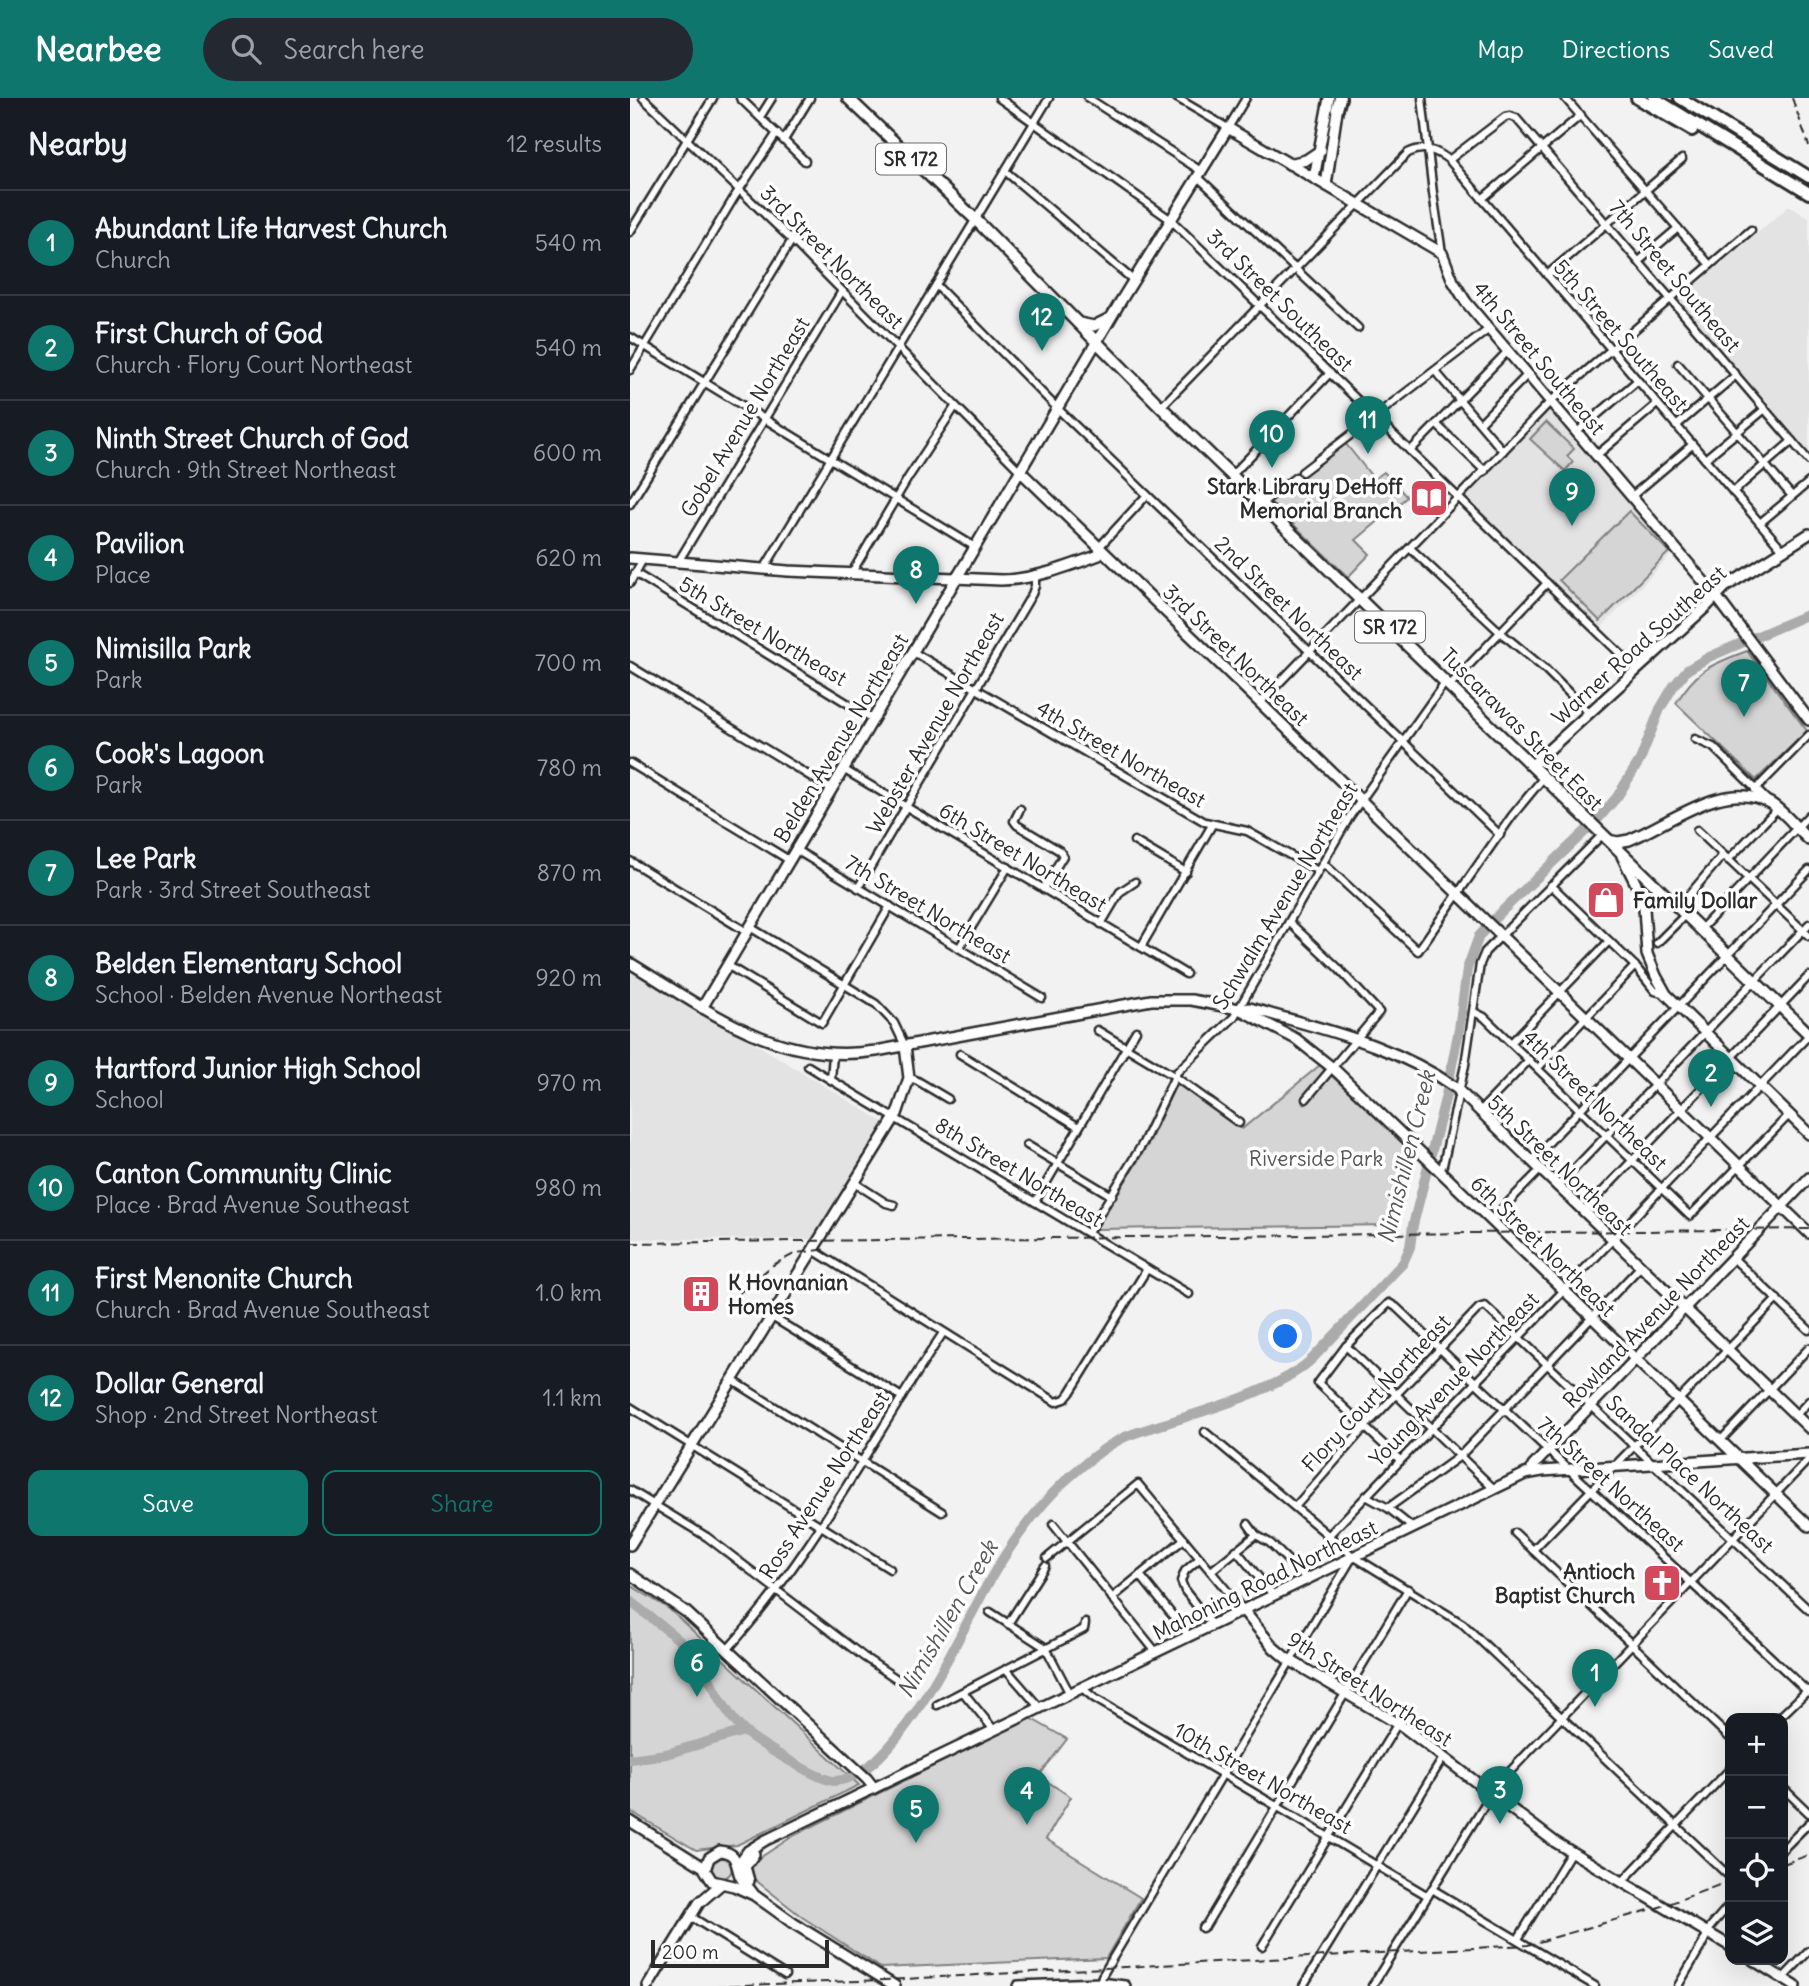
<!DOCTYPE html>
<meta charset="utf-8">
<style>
body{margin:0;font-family:Delius,sans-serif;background:#242831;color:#f1f3f6}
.controls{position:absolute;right:21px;bottom:21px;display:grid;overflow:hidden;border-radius:14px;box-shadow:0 7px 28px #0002}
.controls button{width:63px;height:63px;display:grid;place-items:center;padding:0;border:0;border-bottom:2px solid #363941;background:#171b24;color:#f1f3f6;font:35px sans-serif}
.scale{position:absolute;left:21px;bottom:18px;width:178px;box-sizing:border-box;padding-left:7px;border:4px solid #2b2b2b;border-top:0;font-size:19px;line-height:24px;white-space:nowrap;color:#2b2b2b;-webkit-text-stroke:5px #fff;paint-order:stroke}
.you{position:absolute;left:656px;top:1239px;width:24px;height:24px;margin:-18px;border:5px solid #fff;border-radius:50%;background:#1a73e8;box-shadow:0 0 0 10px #1a73e833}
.badge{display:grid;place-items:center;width:46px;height:46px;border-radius:50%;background:#0f766e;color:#fff;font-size:23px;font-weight:700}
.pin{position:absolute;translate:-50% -58px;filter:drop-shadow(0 2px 4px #0008)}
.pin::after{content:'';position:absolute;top:37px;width:24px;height:21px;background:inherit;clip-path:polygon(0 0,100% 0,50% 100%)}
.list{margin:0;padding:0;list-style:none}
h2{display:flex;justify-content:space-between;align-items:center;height:91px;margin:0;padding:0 28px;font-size:30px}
h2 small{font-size:23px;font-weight:400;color:#9ea1a6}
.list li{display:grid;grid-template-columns:46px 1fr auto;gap:21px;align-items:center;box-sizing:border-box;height:105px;padding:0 28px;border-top:2px solid #363941}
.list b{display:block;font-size:26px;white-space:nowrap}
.list p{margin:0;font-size:23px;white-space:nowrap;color:#9ea1a6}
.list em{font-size:23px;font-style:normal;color:#9ea1a6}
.actions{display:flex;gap:14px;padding:21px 28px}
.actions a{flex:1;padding:16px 0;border:2px solid #0f766e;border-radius:14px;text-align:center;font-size:24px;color:#0f766e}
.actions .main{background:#0f766e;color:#fff}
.icon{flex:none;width:38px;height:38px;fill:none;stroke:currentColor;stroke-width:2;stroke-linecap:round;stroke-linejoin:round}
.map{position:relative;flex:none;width:1179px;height:1888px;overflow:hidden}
header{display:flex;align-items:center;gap:42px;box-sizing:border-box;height:98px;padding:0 35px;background:#0f766e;color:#fff}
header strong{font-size:33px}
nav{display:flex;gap:38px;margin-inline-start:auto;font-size:24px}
.search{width:490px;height:63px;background:#242831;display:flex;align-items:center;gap:18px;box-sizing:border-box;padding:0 24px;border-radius:38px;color:#9ea1a6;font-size:26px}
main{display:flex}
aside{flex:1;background:#171b24}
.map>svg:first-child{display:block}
.built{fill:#e3e3e3}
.green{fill:#d5d5d5;stroke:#808080;stroke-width:2}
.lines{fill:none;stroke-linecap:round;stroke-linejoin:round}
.river{stroke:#ababab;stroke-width:10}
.street-casing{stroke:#2b2b2b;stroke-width:11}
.secondary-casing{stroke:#2b2b2b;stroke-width:14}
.primary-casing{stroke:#2b2b2b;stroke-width:15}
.highway-casing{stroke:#2b2b2b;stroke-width:16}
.street{stroke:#fff;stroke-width:6}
.secondary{stroke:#fff;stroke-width:9}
.primary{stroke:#fff;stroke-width:10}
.highway{stroke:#fff;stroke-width:10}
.rail{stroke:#2b2b2b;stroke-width:2;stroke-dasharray:10 5;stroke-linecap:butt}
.labels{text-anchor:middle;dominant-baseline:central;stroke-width:7;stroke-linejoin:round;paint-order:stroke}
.shield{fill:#fff;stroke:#6b6b6b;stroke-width:2}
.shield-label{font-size:19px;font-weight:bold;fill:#2b2b2b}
.street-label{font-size:21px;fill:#2b2b2b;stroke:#fff}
.poi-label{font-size:21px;font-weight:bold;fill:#2b2b2b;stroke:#fff;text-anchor:end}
.park-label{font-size:21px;fill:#565656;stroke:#fff}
.water-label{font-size:23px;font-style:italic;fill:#585858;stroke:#fff}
</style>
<header>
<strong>Nearbee</strong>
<div class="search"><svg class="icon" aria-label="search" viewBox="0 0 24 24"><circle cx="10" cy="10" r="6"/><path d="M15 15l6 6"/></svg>Search here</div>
<nav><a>Map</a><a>Directions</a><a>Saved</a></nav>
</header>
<main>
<aside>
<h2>Nearby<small>12 results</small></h2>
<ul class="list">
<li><span class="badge">1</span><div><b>Abundant Life Harvest Church</b><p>Church</p></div><em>540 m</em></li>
<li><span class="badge">2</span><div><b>First Church of God</b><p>Church · Flory Court Northeast</p></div><em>540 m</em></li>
<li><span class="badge">3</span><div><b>Ninth Street Church of God</b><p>Church · 9th Street Northeast</p></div><em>600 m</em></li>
<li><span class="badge">4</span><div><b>Pavilion</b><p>Place</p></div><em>620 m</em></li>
<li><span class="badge">5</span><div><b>Nimisilla Park</b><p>Park</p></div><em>700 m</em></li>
<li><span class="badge">6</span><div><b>Cook's Lagoon</b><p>Park</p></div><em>780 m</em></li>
<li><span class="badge">7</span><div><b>Lee Park</b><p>Park · 3rd Street Southeast</p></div><em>870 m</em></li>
<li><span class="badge">8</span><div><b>Belden Elementary School</b><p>School · Belden Avenue Northeast</p></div><em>920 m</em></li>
<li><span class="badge">9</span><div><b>Hartford Junior High School</b><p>School</p></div><em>970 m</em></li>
<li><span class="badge">10</span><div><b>Canton Community Clinic</b><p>Place · Brad Avenue Southeast</p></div><em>980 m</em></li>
<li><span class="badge">11</span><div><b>First Menonite Church</b><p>Church · Brad Avenue Southeast</p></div><em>1.0 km</em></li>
<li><span class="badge">12</span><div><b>Dollar General</b><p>Shop · 2nd Street Northeast</p></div><em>1.1 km</em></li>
</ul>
<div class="actions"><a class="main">Save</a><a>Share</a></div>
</aside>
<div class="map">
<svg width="1179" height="1888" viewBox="0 0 1179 1888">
<rect width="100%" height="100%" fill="#f2f2f2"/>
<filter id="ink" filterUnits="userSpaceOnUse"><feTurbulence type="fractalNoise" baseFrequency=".0143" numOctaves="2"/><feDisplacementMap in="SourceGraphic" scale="14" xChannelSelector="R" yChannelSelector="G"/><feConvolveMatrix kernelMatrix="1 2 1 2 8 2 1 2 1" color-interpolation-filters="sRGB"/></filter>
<g filter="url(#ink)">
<g class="built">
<path d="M1159,108L1179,120V357L1047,203Z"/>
<path d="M921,310L1044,454L970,531L835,401Z"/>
<path d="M0,869L255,1025L183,1141H0Z"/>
</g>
<g class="green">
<path d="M916,324L944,351L937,358L943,364L935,373L900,341Z"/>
<path d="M716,346L744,381L754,374L777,399L726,442L740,456L718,479L639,403Z"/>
<path d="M999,413L1039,454L970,523L929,482Z"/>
<path d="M1117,553L1177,633L1126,682L1046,605C1068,570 1081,567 1117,553Z"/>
<path d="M690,967L781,1051L761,1127L466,1131L520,1043L546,985L612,1031Z"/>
<path d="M0,1487L39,1511L229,1687L107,1747L66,1752L0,1713Z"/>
<path d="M400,1620L437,1641L409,1678L441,1699L416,1741L511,1800L476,1860L251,1870L172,1819L124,1781L122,1770L125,1763L163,1738Z"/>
<circle cx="92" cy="1770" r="10"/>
</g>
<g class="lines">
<g class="river">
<path d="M0,1503C21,1521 47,1537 64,1558C83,1581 92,1613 114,1633C127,1644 191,1684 205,1683C271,1678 335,1521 367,1470C386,1439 409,1408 435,1383C453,1367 473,1349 495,1339C506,1334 518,1331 530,1327C574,1313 651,1292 683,1260L773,1165L780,1149L783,1127L816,997L829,931L837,871L849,838L869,816L968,721L987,699L1010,662L1030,611L1043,589L1057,572L1079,559L1179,516"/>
<path d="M0,1661L36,1656L114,1633"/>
</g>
<g class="street-casing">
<g id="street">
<path d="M13,0L162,142L390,373"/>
<path d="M110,0L175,63"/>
<path d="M369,0L541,122L977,543L1001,566L1009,570"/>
<path d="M458,0L571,73"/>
<path d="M547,0L598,30L616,0"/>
<path d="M792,0L803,95L812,155"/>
<path d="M935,0L1080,167"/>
<path d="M130,19L142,0"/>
<path d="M154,42L180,0"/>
<path d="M819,62L875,19L880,18L886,20L1179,363"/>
<path d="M375,73L503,182"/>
<path d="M568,79L728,230"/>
<path d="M852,101L951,17"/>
<path d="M0,134L83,0"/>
<path d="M1009,163L1048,130"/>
<path d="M917,177L1052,61"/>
<path d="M306,187L428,311L870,737"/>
<path d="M0,239L345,449"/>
<path d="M1048,266L1162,398"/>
<path d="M0,272L105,98L147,35"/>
<path d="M805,273L873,353"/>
<path d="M531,309L778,55C793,47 806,52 819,62L1153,452"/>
<path d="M850,325L898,276"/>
<path d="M806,326L855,373"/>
<path d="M1046,328L1106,277"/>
<path d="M947,334L1007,283"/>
<path d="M780,353L878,253"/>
<path d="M967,357L1027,306"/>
<path d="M1075,361L1135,311"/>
<path d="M672,374L859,231"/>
<path d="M600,375L606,373L700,275"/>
<path d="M1103,394L1162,343"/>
<path d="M1002,398L1062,347"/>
<path d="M632,405L666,379"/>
<path d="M0,406L162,142"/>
<path d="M1130,425L1179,384"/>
<path d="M780,450L870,534L915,571L959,615"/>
<path d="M470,451L472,446L517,397"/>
<path d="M48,464L212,193"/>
<path d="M134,471L419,0"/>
<path d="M5,475L243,621"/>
<path d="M221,476L278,380L325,309"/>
<path d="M0,485L13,461"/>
<path d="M283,554L575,724L617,733L688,773"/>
<path d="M0,568L201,691"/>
<path d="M820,587L917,485"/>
<path d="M630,605L921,303L1121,132"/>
<path d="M1065,641L1083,649L1137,702"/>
<path d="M0,665L159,762"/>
<path d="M213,671L556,876"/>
<path d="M1125,692L1179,637"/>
<path d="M390,711L384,723L387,727L430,753L433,758L413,791"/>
<path d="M1067,732L1179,838"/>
<path d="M504,743L556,774"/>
<path d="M166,752L412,900"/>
<path d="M1098,762L1147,711"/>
<path d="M0,763L117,834"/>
<path d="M693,765L788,853L882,718L914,679"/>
<path d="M921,787L1005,868L1025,893L1036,896"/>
<path d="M228,790L402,496L405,488V476"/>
<path d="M1048,810L1093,757"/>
<path d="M659,824L707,869L749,914L676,1001"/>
<path d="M471,826L490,794L505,784"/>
<path d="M120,829L246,906L264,925L275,948"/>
<path d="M1070,832L1179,717"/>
<path d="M1027,845L1055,817"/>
<path d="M511,849L582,727"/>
<path d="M329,850L378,769"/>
<path d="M97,867L192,925L260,808"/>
<path d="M844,914L854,919L1060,1118L1159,1017"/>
<path d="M467,932L544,978L609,1025"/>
<path d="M881,945L979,843"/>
<path d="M203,956L201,982L559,1196"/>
<path d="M330,956L449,1029"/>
<path d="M178,968L201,982"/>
<path d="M908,970L1005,868"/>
<path d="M279,980L286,982L318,1001"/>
<path d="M849,1014L899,962"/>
<path d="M397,1047L482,1098"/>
<path d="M901,1063L1179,772"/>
<path d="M810,1072L813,1067L835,967L850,866L855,854L972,737"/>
<path d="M225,1085L256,1105L264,1107"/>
<path d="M927,1089L1179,826"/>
<path d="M405,1104L506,933"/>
<path d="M953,1114L1179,878"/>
<path d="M861,1122L910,1072"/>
<path d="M458,1135L513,1045L547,974L604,919L720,718L816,583"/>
<path d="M183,1152L426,1304L435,1301L440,1295L517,1171"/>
<path d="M1103,1160L1179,1232"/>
<path d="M142,1219L272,1299"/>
<path d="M716,1248L864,1391"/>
<path d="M102,1282L312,1414"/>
<path d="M0,1309L260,1471"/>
<path d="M1166,1317L1179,1303"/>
<path d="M575,1334L723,1458L833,1526L1100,1779"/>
<path d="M1090,1343L1179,1250"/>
<path d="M770,1362L688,1285L716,1248L759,1205L766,1209C902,1339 1042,1466 1179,1595"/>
<path d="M0,1392L77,1439L234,1559L273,1585"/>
<path d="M736,1398L758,1410L783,1430"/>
<path d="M665,1409L735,1329L849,1210L855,1208L1179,1512"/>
<path d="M758,1410L830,1358L1010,1169"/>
<path d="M423,1426L526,1554"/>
<path d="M618,1426L626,1437L640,1445L677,1481"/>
<path d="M885,1435L1100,1640"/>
<path d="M699,1437L1179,937"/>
<path d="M606,1452L644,1498"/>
<path d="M903,1452L1147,1201"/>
<path d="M417,1460L508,1386L613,1512"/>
<path d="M570,1460L555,1473L551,1483L555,1493L582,1527"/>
<path d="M581,1473L626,1437"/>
<path d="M510,1477L559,1538"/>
<path d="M482,1500L554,1441"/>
<path d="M360,1514L416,1550L440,1596"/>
<path d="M378,1526L415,1468"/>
<path d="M97,1552C183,1457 242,1341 313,1235"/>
<path d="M376,1571L410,1610"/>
<path d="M452,1590L464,1600L798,1798"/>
<path d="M333,1594L364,1632"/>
<path d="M307,1607L454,1531L455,1525"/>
<path d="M1149,1620L1178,1592"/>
<path d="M1153,1690L1179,1715"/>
<path d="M1153,1751L1179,1725"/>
<path d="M992,1784L1100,1671"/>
<path d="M802,1791L965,1888"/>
<path d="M60,1818L155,1877"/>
<path d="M572,1830L576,1827L778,1491"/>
<path d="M888,1841L941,1754"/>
<path d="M632,1848L768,1625"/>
<path d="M1153,1880L1179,1853"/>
<path d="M470,1885L472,1878L722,1460"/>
<path d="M673,1888L813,1660"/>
<path d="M742,1888L866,1688L1179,1361"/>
<path d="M1048,1888L1072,1847L1081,1828L1100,1806"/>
</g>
</g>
<g class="secondary-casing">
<g id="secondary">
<path d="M659,66L676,62L691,52"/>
<path d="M684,80L699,0"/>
<path d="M696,87L708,6"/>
<path d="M449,225L464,228L478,221"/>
<path d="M390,373L1179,1135"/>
<path d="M0,460L158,473L371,482C403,482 439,468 469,457L470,451"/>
<path d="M902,667L1077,508L1095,489L1179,436"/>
<path d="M978,742L988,744L999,742C1041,725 1094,680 1140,705C1154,713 1167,731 1179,742"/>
<path d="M992,758L1010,794L1014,810L1017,856L1026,878L1036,896L1179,1036"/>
<path d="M0,865C79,913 148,968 246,953L521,902H561L609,911L620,910C694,932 761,945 826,990L1179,1330"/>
<path d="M72,910L492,201L598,30L812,155L823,183L836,204L1086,498L1179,622"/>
<path d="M609,911L666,941L704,971L1179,1428"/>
<path d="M901,1374L903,1368L1179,1080"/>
<path d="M0,1447L267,1016L279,980L275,948"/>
<path d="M0,1476L56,1514L237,1681L244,1690"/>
<path d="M613,1512L644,1550L656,1560L772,1628L925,1744L1100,1848"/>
<path d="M0,1723L75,1770"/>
<path d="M108,1767L118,1753L134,1743L895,1376L912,1373L1179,1356"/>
<path d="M119,1783L115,1769L124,1756"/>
<path d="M124,1797C120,1790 113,1785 110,1778C105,1765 108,1755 90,1753L79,1760L75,1772L82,1783L104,1788L124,1797L163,1825L265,1888"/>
<path d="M1123,1862L1165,1888"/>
<path d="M18,1888L69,1805L90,1787"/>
<path d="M388,1888L470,1885L495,1888"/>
</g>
</g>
<g class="primary-casing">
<path id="primary" d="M218,0L345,121L531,309L1179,936"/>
</g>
<g class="highway-casing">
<g id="highway">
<path d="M1007,0L1062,32"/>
<path d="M1024,0L1179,95"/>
<path d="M1050,0L1179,79"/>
<path d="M707,11L710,0"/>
</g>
</g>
<use href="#street" class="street"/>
<use href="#secondary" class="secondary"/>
<use href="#primary" class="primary"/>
<use href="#highway" class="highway"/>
<g class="rail">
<path d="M1162,0L1179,48"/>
<path d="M0,1145L1179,1131"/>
<path d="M96,1206L143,1167L166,1155L198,1151"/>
<path d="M1153,1766L1179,1757"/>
<path d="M85,1888L255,1882L898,1847L1033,1808L1100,1783"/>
</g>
</g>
</g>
<defs>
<g id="library-square" transform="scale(2.0125)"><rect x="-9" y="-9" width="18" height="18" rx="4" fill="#d1495b" stroke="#fff"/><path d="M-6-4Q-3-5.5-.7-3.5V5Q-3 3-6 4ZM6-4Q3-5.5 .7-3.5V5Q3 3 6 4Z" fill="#fff"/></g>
<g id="shop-square" transform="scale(2.0125)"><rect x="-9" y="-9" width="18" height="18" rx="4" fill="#d1495b" stroke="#fff"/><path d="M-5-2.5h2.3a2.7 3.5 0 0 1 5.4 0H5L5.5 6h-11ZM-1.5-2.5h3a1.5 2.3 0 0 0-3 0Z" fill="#fff"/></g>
<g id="building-square" transform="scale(2.0125)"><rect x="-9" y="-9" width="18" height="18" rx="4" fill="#d1495b" stroke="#fff"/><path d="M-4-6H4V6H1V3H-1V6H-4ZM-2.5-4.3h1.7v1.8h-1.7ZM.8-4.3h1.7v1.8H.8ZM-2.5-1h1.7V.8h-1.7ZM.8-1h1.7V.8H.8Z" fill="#fff"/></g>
<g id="church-square" transform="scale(2.0125)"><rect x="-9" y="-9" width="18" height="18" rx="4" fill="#d1495b" stroke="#fff"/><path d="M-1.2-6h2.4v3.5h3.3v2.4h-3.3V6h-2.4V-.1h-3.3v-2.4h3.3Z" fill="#fff"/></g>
</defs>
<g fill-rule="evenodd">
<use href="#library-square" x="799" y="400"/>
<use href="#shop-square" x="976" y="802"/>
<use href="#building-square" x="71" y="1196"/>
<use href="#church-square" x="1032" y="1485"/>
</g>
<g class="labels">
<g class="shield">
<rect x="246" y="45.5" width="70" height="31" rx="5"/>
<rect x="725" y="513.5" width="70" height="31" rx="5"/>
</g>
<g class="shield-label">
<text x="281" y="61">SR 172</text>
<text x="760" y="529">SR 172</text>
</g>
<g class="street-label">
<text transform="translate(202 159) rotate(45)">3rd Street Northeast</text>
<text transform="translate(1045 178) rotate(50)">7th Street Southeast</text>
<text transform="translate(650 202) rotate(44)">3rd Street Southeast</text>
<text transform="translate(991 237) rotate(49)">5th Street Southeast</text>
<text transform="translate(909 260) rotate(50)">4th Street Southeast</text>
<text transform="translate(115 319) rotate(-59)">Gobel Avenue Northeast</text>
<text transform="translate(659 510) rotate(44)">2nd Street Northeast</text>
<text transform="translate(133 533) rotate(31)">5th Street Northeast</text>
<text transform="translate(1009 547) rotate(-42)">Warner Road Southeast</text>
<text transform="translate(606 557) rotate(44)">3rd Street Northeast</text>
<text transform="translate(305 625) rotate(-60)">Webster Avenue Northeast</text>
<text transform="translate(892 631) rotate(45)">Tuscarawas Street East</text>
<text transform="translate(211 640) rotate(-59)">Belden Avenue Northeast</text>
<text transform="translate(491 656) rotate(30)">4th Street Northeast</text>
<text transform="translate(393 759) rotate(31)">6th Street Northeast</text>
<text transform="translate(655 798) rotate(-59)">Schwalm Avenue Northeast</text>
<text transform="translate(298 811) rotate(31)">7th Street Northeast</text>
<text transform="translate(965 1002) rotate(44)">4th Street Northeast</text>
<text transform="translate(930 1067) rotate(44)">5th Street Northeast</text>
<text transform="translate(389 1074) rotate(31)">8th Street Northeast</text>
<text transform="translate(913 1148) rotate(44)">6th Street Northeast</text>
<text transform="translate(1026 1214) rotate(-46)">Rowland Avenue Northeast</text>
<text transform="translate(824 1281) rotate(-46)">Young Avenue Northeast</text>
<text transform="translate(746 1295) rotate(-47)">Flory Court Northeast</text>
<text transform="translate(1060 1376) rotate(43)">Sandal Place Northeast</text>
<text transform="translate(981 1386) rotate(42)">7th Street Northeast</text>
<text transform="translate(194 1387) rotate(-57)">Ross Avenue Northeast</text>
<text transform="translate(635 1482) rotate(-26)">Mahoning Road Northeast</text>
<text transform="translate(740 1591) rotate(33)">9th Street Northeast</text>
<text transform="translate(633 1680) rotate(30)">10th Street Northeast</text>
</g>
<g class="poi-label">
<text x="772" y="388">Stark Library DeHoff<tspan x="772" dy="24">Memorial Branch</tspan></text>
<text x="1003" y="802" text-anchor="start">Family Dollar</text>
<text x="98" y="1184" text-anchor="start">K Hovnanian<tspan x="98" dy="24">Homes</tspan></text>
<text x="1005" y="1473">Antioch<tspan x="1005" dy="24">Baptist Church</tspan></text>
</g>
<g class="park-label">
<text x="686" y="1060">Riverside Park</text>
</g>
<g class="water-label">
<text transform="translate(776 1059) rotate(-76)">Nimishillen Creek</text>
<text transform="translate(317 1521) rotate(-60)">Nimishillen Creek</text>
</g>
</g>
</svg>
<div class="controls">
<button>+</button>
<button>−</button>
<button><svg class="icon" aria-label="locate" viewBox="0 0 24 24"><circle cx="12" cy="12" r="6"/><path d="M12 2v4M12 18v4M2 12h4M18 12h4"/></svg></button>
<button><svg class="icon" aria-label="layers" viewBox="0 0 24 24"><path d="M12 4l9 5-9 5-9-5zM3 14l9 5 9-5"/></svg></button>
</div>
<div class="scale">200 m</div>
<div class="you"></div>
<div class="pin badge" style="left:965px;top:1609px">1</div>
<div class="pin badge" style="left:1081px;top:1009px">2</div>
<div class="pin badge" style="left:870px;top:1726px">3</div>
<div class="pin badge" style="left:397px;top:1727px">4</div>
<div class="pin badge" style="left:286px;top:1745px">5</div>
<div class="pin badge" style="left:67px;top:1599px">6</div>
<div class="pin badge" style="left:1114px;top:619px">7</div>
<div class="pin badge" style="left:286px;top:506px">8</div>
<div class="pin badge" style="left:942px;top:428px">9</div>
<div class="pin badge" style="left:642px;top:370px">10</div>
<div class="pin badge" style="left:738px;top:356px">11</div>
<div class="pin badge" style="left:412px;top:253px">12</div>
</div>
</main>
